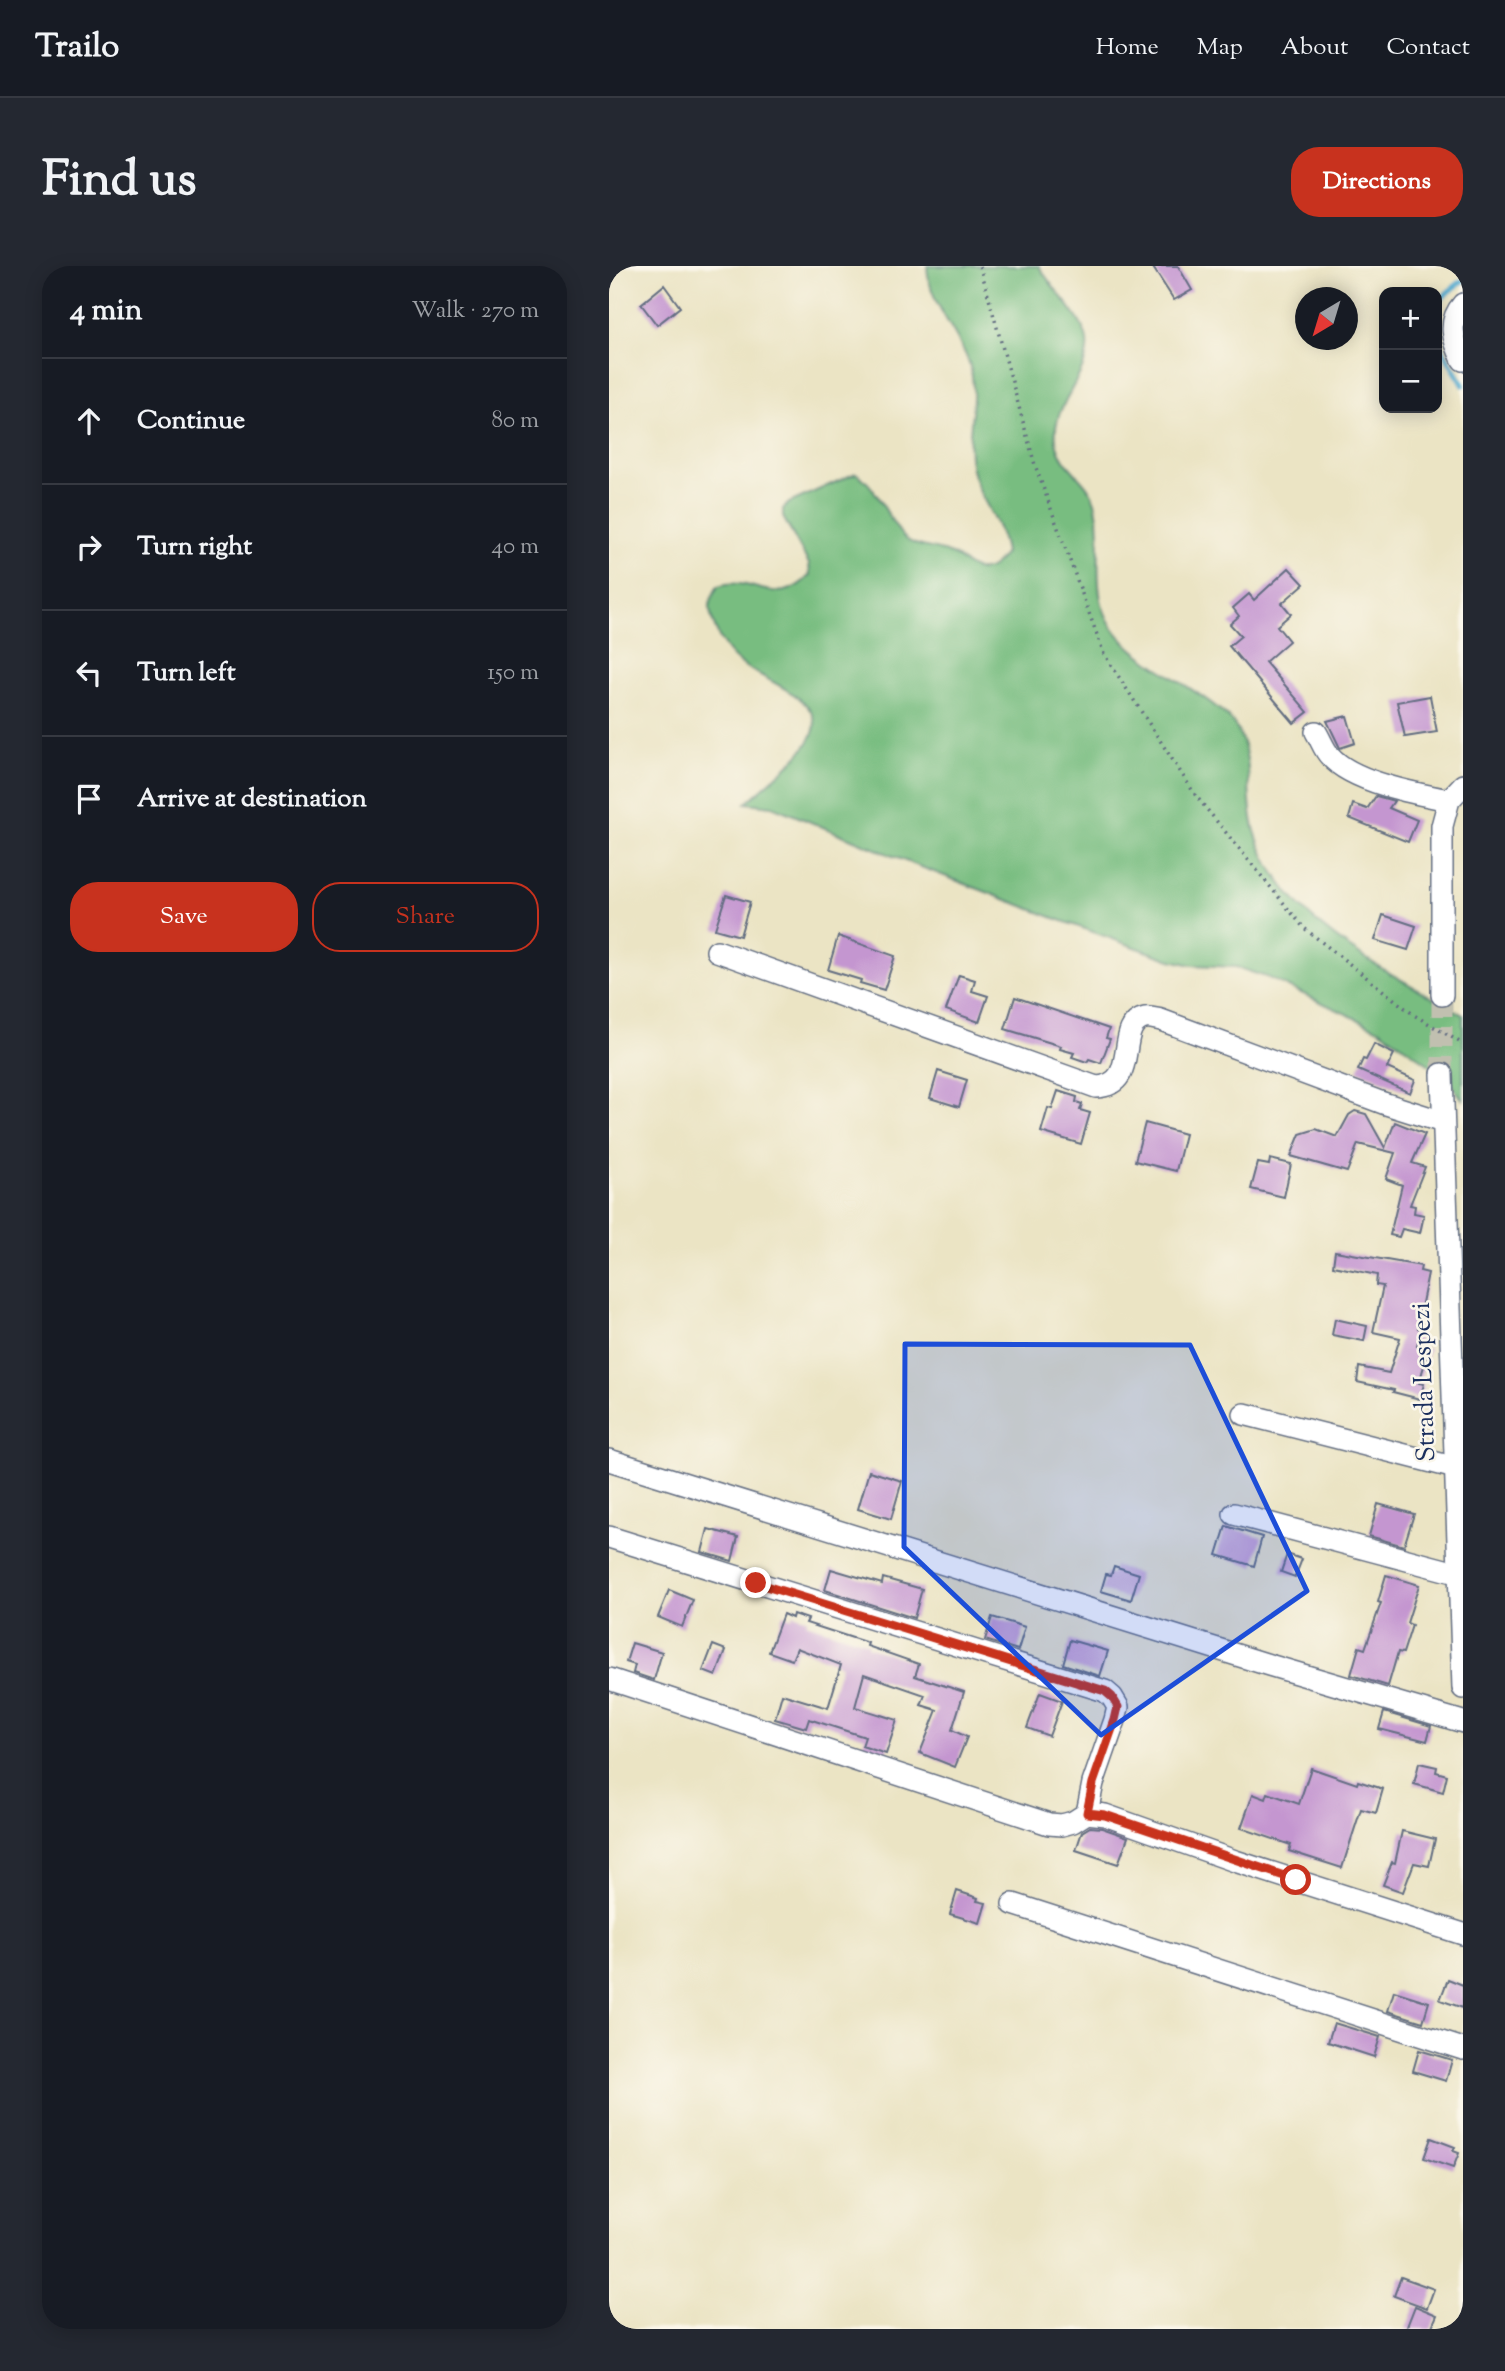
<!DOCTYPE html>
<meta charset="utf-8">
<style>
body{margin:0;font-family:"Sorts Mill Goudy",serif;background:#242831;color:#f1f3f6}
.controls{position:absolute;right:21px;top:21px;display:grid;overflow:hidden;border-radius:14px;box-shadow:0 4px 18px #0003}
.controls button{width:63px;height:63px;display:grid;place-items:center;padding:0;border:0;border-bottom:2px solid #363941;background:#171b24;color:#f1f3f6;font:35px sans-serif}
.compass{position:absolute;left:686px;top:21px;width:63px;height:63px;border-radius:50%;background:#171b24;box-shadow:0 4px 18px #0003;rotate:218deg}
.stop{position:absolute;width:21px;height:21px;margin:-16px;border:5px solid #c8321e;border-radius:50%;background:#fff}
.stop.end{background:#c8321e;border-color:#fff;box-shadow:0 2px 7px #0008}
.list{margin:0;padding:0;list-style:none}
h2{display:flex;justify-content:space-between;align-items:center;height:91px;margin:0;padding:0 28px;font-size:30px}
h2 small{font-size:23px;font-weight:400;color:#9ea1a6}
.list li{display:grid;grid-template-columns:46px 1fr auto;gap:21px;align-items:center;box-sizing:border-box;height:126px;padding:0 28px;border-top:2px solid #363941}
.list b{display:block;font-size:26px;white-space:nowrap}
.list em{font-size:23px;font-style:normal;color:#9ea1a6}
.actions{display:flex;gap:14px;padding:21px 28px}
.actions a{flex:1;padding:16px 0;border:2px solid #c8321e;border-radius:28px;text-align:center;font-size:24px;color:#c8321e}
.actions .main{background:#c8321e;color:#fff}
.icon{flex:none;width:38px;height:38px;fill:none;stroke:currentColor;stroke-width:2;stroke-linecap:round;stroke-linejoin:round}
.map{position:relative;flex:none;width:854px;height:2063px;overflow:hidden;border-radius:28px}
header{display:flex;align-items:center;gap:42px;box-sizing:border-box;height:98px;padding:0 35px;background:#171b24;border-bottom:2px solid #363941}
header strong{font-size:33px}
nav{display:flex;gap:38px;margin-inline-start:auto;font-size:24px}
.intro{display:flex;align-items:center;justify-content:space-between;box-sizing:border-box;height:168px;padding:0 42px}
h1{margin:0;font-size:49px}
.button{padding:18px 32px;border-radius:28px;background:#c8321e;color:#fff;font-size:24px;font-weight:700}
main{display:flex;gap:42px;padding:0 42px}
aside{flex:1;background:#171b24;border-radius:28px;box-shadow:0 4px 18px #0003}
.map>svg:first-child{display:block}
.forest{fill:#78bd80;stroke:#4a766f;stroke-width:2}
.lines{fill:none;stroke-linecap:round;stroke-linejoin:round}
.stream{stroke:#52aacf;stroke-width:5}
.building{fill:#c496d0}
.minor-tunnel{stroke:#c1c0b0;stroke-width:21;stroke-dasharray:21 10;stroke-linecap:butt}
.minor-casing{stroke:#646e82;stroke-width:24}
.path{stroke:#646e82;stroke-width:3.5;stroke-dasharray:2 5;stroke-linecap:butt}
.minor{stroke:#fff;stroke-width:21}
.route{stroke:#c8321e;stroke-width:9}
.marked{fill:#1d4ed8;fill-opacity:0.2;stroke:#1d4ed8;stroke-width:5;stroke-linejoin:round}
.labels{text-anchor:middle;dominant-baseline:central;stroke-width:5;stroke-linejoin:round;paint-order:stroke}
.street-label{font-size:26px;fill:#1b2f5e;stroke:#fbf7ec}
</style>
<header>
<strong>Trailo</strong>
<nav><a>Home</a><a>Map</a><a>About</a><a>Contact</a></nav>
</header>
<div class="intro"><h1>Find us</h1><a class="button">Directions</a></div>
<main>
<aside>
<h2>4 min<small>Walk · 270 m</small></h2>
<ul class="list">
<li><svg class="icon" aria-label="ahead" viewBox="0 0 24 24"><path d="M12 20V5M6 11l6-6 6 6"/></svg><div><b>Continue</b></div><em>80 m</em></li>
<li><svg class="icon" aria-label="right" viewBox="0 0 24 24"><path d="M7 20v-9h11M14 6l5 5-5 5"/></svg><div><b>Turn right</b></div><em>40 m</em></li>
<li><svg class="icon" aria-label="left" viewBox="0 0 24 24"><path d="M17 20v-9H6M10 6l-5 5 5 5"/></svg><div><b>Turn left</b></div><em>150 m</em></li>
<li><svg class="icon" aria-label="arrive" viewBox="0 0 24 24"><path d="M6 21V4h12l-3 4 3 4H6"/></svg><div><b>Arrive at destination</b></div></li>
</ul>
<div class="actions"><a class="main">Save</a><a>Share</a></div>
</aside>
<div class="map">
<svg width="854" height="2063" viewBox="0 0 854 2063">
<rect width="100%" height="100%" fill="#fbf7ec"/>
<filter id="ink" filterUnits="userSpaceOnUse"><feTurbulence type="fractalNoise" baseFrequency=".0143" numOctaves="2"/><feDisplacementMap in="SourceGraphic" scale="14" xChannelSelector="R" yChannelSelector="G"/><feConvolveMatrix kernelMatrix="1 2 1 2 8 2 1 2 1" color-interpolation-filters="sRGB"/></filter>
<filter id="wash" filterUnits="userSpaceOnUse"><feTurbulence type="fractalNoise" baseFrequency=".00686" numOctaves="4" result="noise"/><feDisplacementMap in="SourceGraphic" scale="28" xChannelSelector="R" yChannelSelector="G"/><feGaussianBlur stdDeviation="1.57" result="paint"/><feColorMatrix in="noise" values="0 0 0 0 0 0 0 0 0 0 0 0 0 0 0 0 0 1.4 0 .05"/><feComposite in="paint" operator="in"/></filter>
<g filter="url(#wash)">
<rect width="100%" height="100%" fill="#ebe4c4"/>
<path class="forest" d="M318,0H430C441,21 476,53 478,75C482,111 438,142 448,179C454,202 479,213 486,236C499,286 472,333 516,376C542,401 577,417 606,440C612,445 621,451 625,458C647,491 635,530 646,565C674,659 776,703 854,749V834L840,815L822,800L772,764L660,712L627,701L583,699L562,694L448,653L291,593L163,540L137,537C157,518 194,492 204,467C218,432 149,413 129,395C120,388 111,375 107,364C99,344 98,338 109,320C145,308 167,346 201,309L200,298L174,251V243L180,237L247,207C268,220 276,248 292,268C304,283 325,280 342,288C351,292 360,303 370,304C382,305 389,296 396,287C392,254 367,230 362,198C356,165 371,132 360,97C348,63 320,38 318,0Z"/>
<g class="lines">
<g class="stream">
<path d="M828,38L839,26L854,14"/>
<path d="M828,74L854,119"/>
</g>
</g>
<g id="blocks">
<g class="building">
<path d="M543,0H569L583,24L565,34Z"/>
<path d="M55,19L71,41L48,59L32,38Z"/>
<path d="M680,302L695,318L673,337L682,348L668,360L680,375L656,396L699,446L685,457L620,380L632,370L621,358L630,350L624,342L640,328L645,334Z"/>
<path d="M821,430L828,466L796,471L788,436Z"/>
<path d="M738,450L746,477L731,482L718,455Z"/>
<path d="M767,530L785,535L780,542L808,554L799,576L740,552L744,538L758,543Z"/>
<path d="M117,629L141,636L131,670L106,663Z"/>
<path d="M774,649L807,660L799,684L766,674Z"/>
<path d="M229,670L286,690L275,724L251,717L252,714L219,704Z"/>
<path d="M350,709L366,714L363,725L379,730L370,756L337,744Z"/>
<path d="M406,731L500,763L497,772L501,773L492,797L480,793L478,796L463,791L465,787L451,783L452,780L396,763Z"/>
<path d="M765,778L785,788L778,802L806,814L801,827L749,804L754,793L757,794Z"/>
<path d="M329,805L358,814L350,841L321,832Z"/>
<path d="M449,825L468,831L467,836L473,838L471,844L481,847L472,878L432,866L439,842L443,843Z"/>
<path d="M746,845L757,848L776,882L786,856L816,868L803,897L816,901L801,939L806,940L805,947L815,949L811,967L793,963L790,971L781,969L793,919L777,913L786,887L749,878L738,906L682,890L691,868L707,863L728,871L740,849Z"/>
<path d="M536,857L576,868L567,905L526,895Z"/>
<path d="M661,893L682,898L675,931L642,923L649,897L660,899Z"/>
<path d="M726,985L812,1000L811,1005L819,1007L810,1052L809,1062L812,1063L808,1080L820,1083L810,1117L815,1118L811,1133L784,1126L785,1124L748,1116L750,1101L780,1107L791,1072L764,1066L774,1020L767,1019L768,1009L724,1000Z"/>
<path d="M726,1053L758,1060L755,1075L723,1069Z"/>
<path d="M260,1205L293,1215L282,1253L249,1243Z"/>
<path d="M769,1238L805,1248L795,1280L760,1270Z"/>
<path d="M617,1260L653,1271L645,1300L608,1289Z"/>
<path d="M99,1263L129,1271L123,1295L93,1286Z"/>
<path d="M678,1288L693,1293L686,1311L672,1306Z"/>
<path d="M505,1300L530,1308L522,1334L492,1325L497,1308L502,1309Z"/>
<path d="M222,1303L273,1318L274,1312L313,1323L305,1352L216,1324Z"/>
<path d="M777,1309L810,1319L798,1357L803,1359L794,1387L789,1386L779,1420L742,1409L750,1381L756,1383L772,1337L769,1336Z"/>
<path d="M60,1324L84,1334L73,1361L49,1351Z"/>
<path d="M174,1348L183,1352L184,1348L199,1353L197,1357L259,1377L258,1380L310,1398L306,1410L355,1426L343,1464L358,1471L346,1501L311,1487L328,1444L312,1439L316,1429L255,1408L246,1441L288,1454L277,1488L253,1480L256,1471L200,1453L197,1462L166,1453L173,1428L219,1442L232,1399L188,1382L183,1394L160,1386Z"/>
<path d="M383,1351L416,1361L409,1384L376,1374Z"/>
<path d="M461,1374L499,1385L491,1410L454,1398Z"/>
<path d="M23,1377L53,1386L45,1414L24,1407L26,1399L17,1396Z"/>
<path d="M104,1379L117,1384L107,1410L94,1405Z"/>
<path d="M431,1427L453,1435L440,1470L418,1462Z"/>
<path d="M775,1446L822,1460L818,1475L770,1463Z"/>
<path d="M810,1497L828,1501L827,1506L838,1509L834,1526L805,1518Z"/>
<path d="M702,1502L748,1518L749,1515L774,1523L767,1547L752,1543L733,1602L680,1585L682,1579L632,1562L644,1528L657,1533L659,1527L690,1538Z"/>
<path d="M481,1561L493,1562L519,1571L509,1598L467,1584L473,1566Z"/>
<path d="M793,1565L826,1573L820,1600L805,1597L794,1626L774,1619L783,1596L786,1597Z"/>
<path d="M348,1625L369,1632L368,1635L377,1637L371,1657L341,1648Z"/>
<path d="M839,1713L854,1719V1742L831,1734Z"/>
<path d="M785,1725L820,1736L814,1756L779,1745Z"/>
<path d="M725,1757L771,1771L765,1791L719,1776Z"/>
<path d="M810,1784L843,1794L837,1815L804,1805Z"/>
<path d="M822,1872L846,1881L844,1885L850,1887L844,1902L815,1892Z"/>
<path d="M792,2011L825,2023L818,2042L785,2030Z"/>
<path d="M806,2040L828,2049L822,2063H797Z"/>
</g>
</g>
</g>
<g filter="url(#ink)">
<use href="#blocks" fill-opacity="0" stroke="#646e82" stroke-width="2"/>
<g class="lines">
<path class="minor-tunnel" d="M833,729V808"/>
<g class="minor-casing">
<g id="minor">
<path d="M854,38C838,56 844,74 854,94"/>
<path d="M707,466C712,474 715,484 721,490C743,516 808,528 840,534"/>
<path d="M108,685L487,821C533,819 504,759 536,752C540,751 547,753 552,754L774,837L834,856"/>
<path d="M833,729V560L840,534L854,519"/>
<path d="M833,808L854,1422"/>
<path d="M635,1148L847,1202"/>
<path d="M0,1194L660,1399L854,1456"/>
<path d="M625,1248L851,1308"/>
<path d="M0,1271L496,1425L503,1431L509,1441L506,1454L484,1517L478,1547"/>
<path d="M0,1413L440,1558L453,1559L464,1556L478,1547L496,1549L626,1595L854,1668"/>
<path d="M404,1638L854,1783"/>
</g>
</g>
<path class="path" d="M371,0L426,199L495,388L587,530L695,662L805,749L854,778"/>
<use href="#minor" class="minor"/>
</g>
</g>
<g class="lines" filter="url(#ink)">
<path class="route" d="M147,1317L496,1425L503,1431L509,1441L506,1454L484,1517L478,1547L496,1549L687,1614"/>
</g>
<path class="marked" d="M296,1078L581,1079L698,1325L492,1469L295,1281Z"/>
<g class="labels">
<g class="street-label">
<text transform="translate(816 1116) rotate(-92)">Strada Lespezi</text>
</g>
</g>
</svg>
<div class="controls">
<button>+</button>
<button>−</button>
</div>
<svg class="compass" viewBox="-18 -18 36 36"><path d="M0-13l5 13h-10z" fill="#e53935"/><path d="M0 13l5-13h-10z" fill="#9ea1a6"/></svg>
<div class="stop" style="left:687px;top:1614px"></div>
<div class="stop end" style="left:147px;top:1317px"></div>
</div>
</main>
